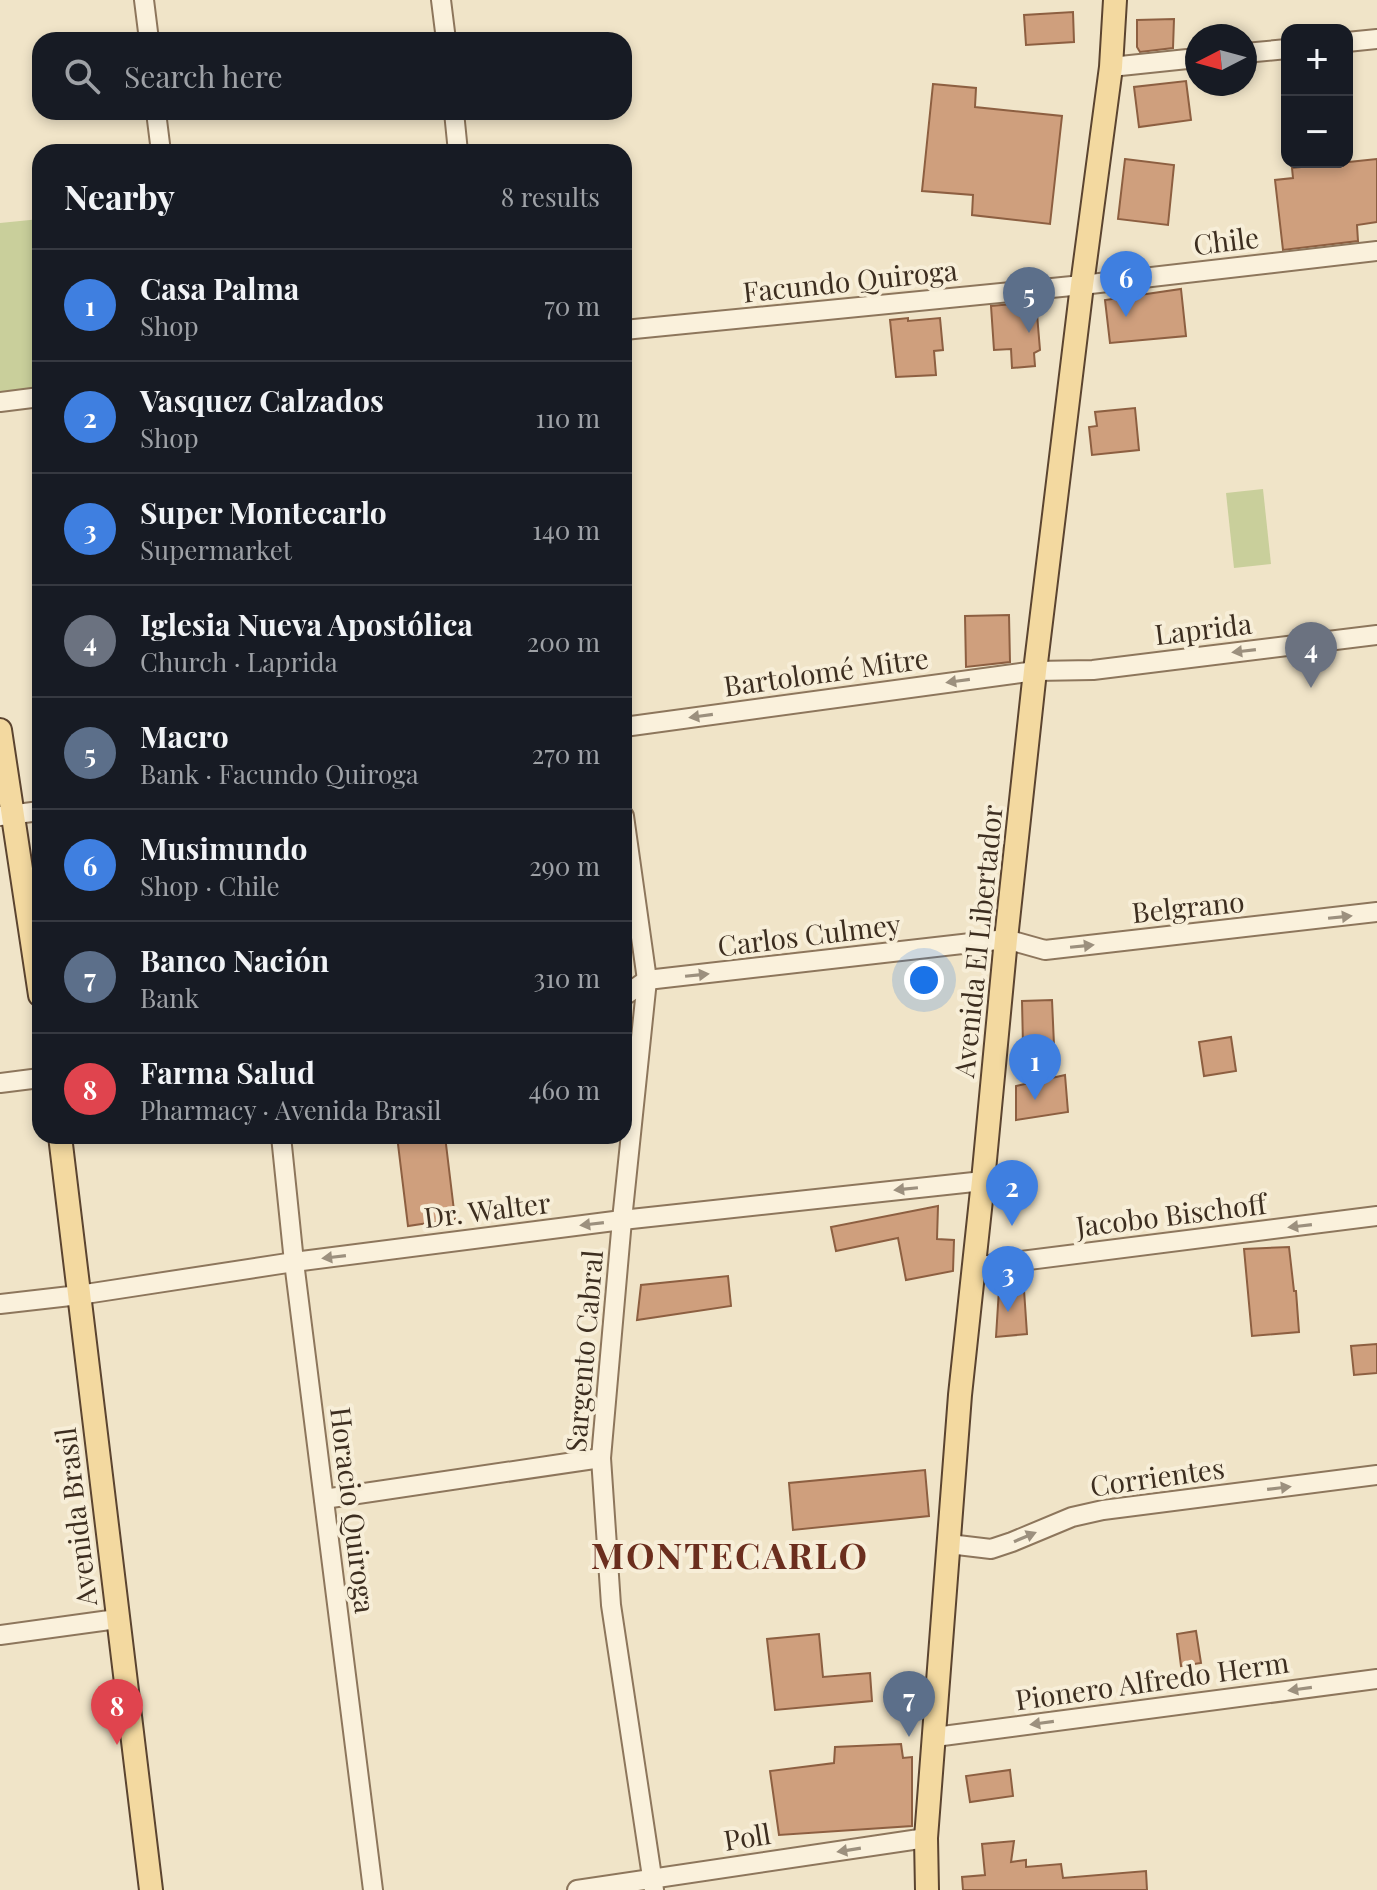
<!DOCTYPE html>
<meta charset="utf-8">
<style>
body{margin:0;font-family:"Playfair Display",serif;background:#242831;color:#f1f3f6}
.controls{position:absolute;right:24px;top:24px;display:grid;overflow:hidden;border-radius:16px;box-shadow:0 4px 12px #0003}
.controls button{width:72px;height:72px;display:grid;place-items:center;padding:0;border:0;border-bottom:2px solid #363941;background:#171b24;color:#f1f3f6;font:40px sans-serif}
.compass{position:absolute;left:1185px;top:24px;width:72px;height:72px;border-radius:50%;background:#171b24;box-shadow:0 4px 12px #0003;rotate:264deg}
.you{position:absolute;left:924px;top:980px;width:28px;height:28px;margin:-20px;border:6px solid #fff;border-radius:50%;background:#1a73e8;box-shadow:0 0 0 12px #1a73e833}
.badge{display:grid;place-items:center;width:52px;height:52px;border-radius:50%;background:#d93025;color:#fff;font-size:26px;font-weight:700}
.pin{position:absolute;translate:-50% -66px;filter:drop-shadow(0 2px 4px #0008)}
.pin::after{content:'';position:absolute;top:42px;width:28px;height:24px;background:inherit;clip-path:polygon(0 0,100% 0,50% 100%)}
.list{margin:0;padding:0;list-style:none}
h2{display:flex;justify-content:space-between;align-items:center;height:104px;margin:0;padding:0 32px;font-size:34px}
h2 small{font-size:26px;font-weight:400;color:#9ea1a6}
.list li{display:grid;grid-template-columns:52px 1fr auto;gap:24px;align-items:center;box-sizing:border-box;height:112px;padding:0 32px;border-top:2px solid #363941}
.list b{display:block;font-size:30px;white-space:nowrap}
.list p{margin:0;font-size:26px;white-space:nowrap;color:#9ea1a6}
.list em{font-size:26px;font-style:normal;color:#9ea1a6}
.icon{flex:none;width:44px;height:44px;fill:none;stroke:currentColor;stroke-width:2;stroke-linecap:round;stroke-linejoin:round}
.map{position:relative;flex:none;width:1377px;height:1890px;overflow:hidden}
.search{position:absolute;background:#171b24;box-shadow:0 4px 12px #0003;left:32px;top:32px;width:600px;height:88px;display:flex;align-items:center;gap:20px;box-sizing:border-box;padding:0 28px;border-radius:24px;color:#9ea1a6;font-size:30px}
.panel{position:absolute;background:#171b24;box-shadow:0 4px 12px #0003;left:32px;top:144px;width:600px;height:1000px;border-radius:24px}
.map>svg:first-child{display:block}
.green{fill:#c9cf9b}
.building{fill:#cf9f7d;stroke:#8d5f41;stroke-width:2}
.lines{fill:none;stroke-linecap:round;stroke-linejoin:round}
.minor-casing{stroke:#8d765c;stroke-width:22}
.major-casing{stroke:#5b4430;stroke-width:26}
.minor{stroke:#faf1dc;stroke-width:18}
.major{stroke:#f3d9a0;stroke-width:22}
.oneway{fill:#9c907e}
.labels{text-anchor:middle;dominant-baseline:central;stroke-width:8;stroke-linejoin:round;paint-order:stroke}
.street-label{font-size:28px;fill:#3d2e20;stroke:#f7eed8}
.district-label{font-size:36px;font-weight:bold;letter-spacing:2px;fill:#6b2e1e;stroke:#f7eed8}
</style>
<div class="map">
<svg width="1377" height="1890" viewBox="0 0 1377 1890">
<rect width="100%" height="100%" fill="#f0e4c8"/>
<g class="green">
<path d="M40,219V389L0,393V223Z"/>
<path d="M1263,489L1271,564L1234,568L1226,493Z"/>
</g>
<g class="building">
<path d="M1073,12L1074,42L1026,45L1024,15Z"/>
<path d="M1174,19L1173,48L1140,52L1137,47V20Z"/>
<path d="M1186,81L1191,120L1139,127L1134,87Z"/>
<path d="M933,84L976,88L975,107L1062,116L1050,224L972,215L973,195L922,191Z"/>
<path d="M1125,159L1174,165L1168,225L1118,219Z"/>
<path d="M1377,159V222L1357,225L1358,241L1283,250L1275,180L1293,178L1292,168Z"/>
<path d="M1181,289L1186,336L1110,343L1105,300Z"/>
<path d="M1036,302L1040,350L1034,353L1035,366L1012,368L1011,349L994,350L991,306Z"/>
<path d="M908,318V321L940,318L943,350L934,351L936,375L896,377L890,320Z"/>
<path d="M1135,408L1139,450L1092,455L1089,427L1097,426L1095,412Z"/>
<path d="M1009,615L1010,662L966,667L965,616Z"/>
<path d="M1052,1000L1054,1045L1023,1046L1022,1001Z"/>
<path d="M1231,1037L1236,1071L1204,1076L1199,1042Z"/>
<path d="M1065,1075L1068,1112L1016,1120V1086Z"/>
<path d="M397,1136H445L455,1219L408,1226Z"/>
<path d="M938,1206L937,1239L954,1240L953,1271L906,1280L898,1238L836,1251L831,1227Z"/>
<path d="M1289,1247L1294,1291H1296L1299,1332L1252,1336L1244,1249Z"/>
<path d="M1023,1275L1027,1334L996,1337L999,1289Z"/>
<path d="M728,1276L731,1306L637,1320L641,1285Z"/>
<path d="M1377,1344V1373L1354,1375L1351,1346Z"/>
<path d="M925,1470L929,1516L793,1530L789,1483Z"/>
<path d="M1196,1631L1201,1663L1181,1666L1177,1634Z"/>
<path d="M819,1634L823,1677L870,1673L872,1701L775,1710L767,1639Z"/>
<path d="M901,1744L903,1758L912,1757V1826L779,1835L770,1771L834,1763L835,1747Z"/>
<path d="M1010,1770L1013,1796L970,1802L966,1776Z"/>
<path d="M1014,1841L1011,1862L1026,1860V1867L1061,1864L1063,1878L1146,1871L1147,1890H963L962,1877L985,1875L982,1844Z"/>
</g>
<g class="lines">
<g class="minor-casing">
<g id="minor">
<path d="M144,0L149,40"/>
<path d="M441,0L446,40"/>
<path d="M1347,42L1377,39"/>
<path d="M1245,53L1287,49"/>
<path d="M1111,67L1197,58"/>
<path d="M156,112L161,152"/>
<path d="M454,112L458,152"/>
<path d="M624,330L1082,285L1377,251"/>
<path d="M0,402L40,397"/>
<path d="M624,727L1035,671L1093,670L1377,635"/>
<path d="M0,816L40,811"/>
<path d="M624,816L647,980L622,1220L601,1458L611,1605L654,1890"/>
<path d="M624,996L647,980L1006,939L1045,950L1377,912"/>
<path d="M0,1083L40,1078"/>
<path d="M281,1136L294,1262L373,1890"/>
<path d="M973,1267L1377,1216"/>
<path d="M0,1304L79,1295L294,1262L622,1220L983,1181"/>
<path d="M324,1499L601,1458"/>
<path d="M949,1544L991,1549L1012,1542L1072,1517L1103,1510L1377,1475"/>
<path d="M0,1635L117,1619"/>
<path d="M935,1737L1377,1679"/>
<path d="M577,1890L926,1838"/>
</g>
</g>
<g class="major-casing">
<g id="major">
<path d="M0,730L40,995"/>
<path d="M60,1136L151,1890"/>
<path d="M927,1890L926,1838L960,1395L983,1181L1006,939L1035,671L1082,285L1111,67L1115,0"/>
</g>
</g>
<use href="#minor" class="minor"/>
<use href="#major" class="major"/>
</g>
<defs><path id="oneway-solid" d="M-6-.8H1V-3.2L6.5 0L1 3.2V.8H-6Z" transform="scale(2)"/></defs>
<g class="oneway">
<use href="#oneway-solid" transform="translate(1244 651) rotate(173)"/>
<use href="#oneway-solid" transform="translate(958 681) rotate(172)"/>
<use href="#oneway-solid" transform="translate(701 716) rotate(172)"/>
<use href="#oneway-solid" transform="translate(1340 917) rotate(-6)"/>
<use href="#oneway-solid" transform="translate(1082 946) rotate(-6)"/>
<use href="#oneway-solid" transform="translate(697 975) rotate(-6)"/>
<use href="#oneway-solid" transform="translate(906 1189) rotate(174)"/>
<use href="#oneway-solid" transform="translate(592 1224) rotate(173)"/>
<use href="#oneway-solid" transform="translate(1300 1226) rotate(173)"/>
<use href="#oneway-solid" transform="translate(334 1257) rotate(173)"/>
<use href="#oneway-solid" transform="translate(1279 1488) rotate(-7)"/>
<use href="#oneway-solid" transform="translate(1025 1537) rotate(-23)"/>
<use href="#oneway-solid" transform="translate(1300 1689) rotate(172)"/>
<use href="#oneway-solid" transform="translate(1042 1723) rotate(172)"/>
<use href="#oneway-solid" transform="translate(849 1850) rotate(171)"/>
</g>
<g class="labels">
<g class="street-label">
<text transform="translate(1226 240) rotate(-7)">Chile</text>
<text transform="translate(850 280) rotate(-6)">Facundo Quiroga</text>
<text transform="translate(1203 628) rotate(-7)">Laprida</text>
<text transform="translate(826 671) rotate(-8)">Bartolomé Mitre</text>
<text transform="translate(1188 906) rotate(-6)">Belgrano</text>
<text transform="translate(809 934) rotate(-7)">Carlos Culmey</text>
<text transform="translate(977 941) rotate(-84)">Avenida El Libertador</text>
<text transform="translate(487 1209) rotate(-7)">Dr. Walter</text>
<text transform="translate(1171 1214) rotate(-7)">Jacobo Bischoff</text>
<text transform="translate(583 1351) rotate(-85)">Sargento Cabral</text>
<text transform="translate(1157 1476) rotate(-8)">Corrientes</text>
<text transform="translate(354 1510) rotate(83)">Horacio Quiroga</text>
<text transform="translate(75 1517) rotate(-97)">Avenida Brasil</text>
<text transform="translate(1152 1680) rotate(-8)">Pionero Alfredo Herm</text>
<text transform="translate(747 1836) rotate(-9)">Poll</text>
</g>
<g class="district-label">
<text x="730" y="1554">MONTECARLO</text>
</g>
</g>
</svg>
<div class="controls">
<button>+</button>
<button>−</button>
</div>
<svg class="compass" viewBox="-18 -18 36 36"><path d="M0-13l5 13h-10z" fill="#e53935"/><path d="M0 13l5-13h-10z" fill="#9ea1a6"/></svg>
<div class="you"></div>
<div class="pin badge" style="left:1035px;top:1100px;background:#3f7fe0">1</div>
<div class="pin badge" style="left:1012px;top:1226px;background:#3f7fe0">2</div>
<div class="pin badge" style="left:1008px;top:1312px;background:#3f7fe0">3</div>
<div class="pin badge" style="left:1311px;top:688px;background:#6b7280">4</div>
<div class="pin badge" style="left:1029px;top:333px;background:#5c6f8a">5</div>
<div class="pin badge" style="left:1126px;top:317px;background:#3f7fe0">6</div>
<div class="pin badge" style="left:909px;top:1737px;background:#5c6f8a">7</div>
<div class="pin badge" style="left:117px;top:1745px;background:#e0444e">8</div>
<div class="search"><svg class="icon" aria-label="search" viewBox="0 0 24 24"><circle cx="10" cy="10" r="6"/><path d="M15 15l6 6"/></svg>Search here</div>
<section class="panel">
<h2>Nearby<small>8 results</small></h2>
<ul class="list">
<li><span class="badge" style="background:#3f7fe0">1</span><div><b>Casa Palma</b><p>Shop</p></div><em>70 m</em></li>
<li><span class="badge" style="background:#3f7fe0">2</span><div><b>Vasquez Calzados</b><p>Shop</p></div><em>110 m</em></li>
<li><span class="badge" style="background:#3f7fe0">3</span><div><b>Super Montecarlo</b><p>Supermarket</p></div><em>140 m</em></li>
<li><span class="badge" style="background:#6b7280">4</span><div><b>Iglesia Nueva Apostólica</b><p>Church · Laprida</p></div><em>200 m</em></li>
<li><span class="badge" style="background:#5c6f8a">5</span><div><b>Macro</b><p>Bank · Facundo Quiroga</p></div><em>270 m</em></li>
<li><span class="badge" style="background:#3f7fe0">6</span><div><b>Musimundo</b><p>Shop · Chile</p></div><em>290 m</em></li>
<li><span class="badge" style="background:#5c6f8a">7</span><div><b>Banco Nación</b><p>Bank</p></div><em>310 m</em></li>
<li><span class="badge" style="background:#e0444e">8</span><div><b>Farma Salud</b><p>Pharmacy · Avenida Brasil</p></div><em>460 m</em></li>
</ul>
</section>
</div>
